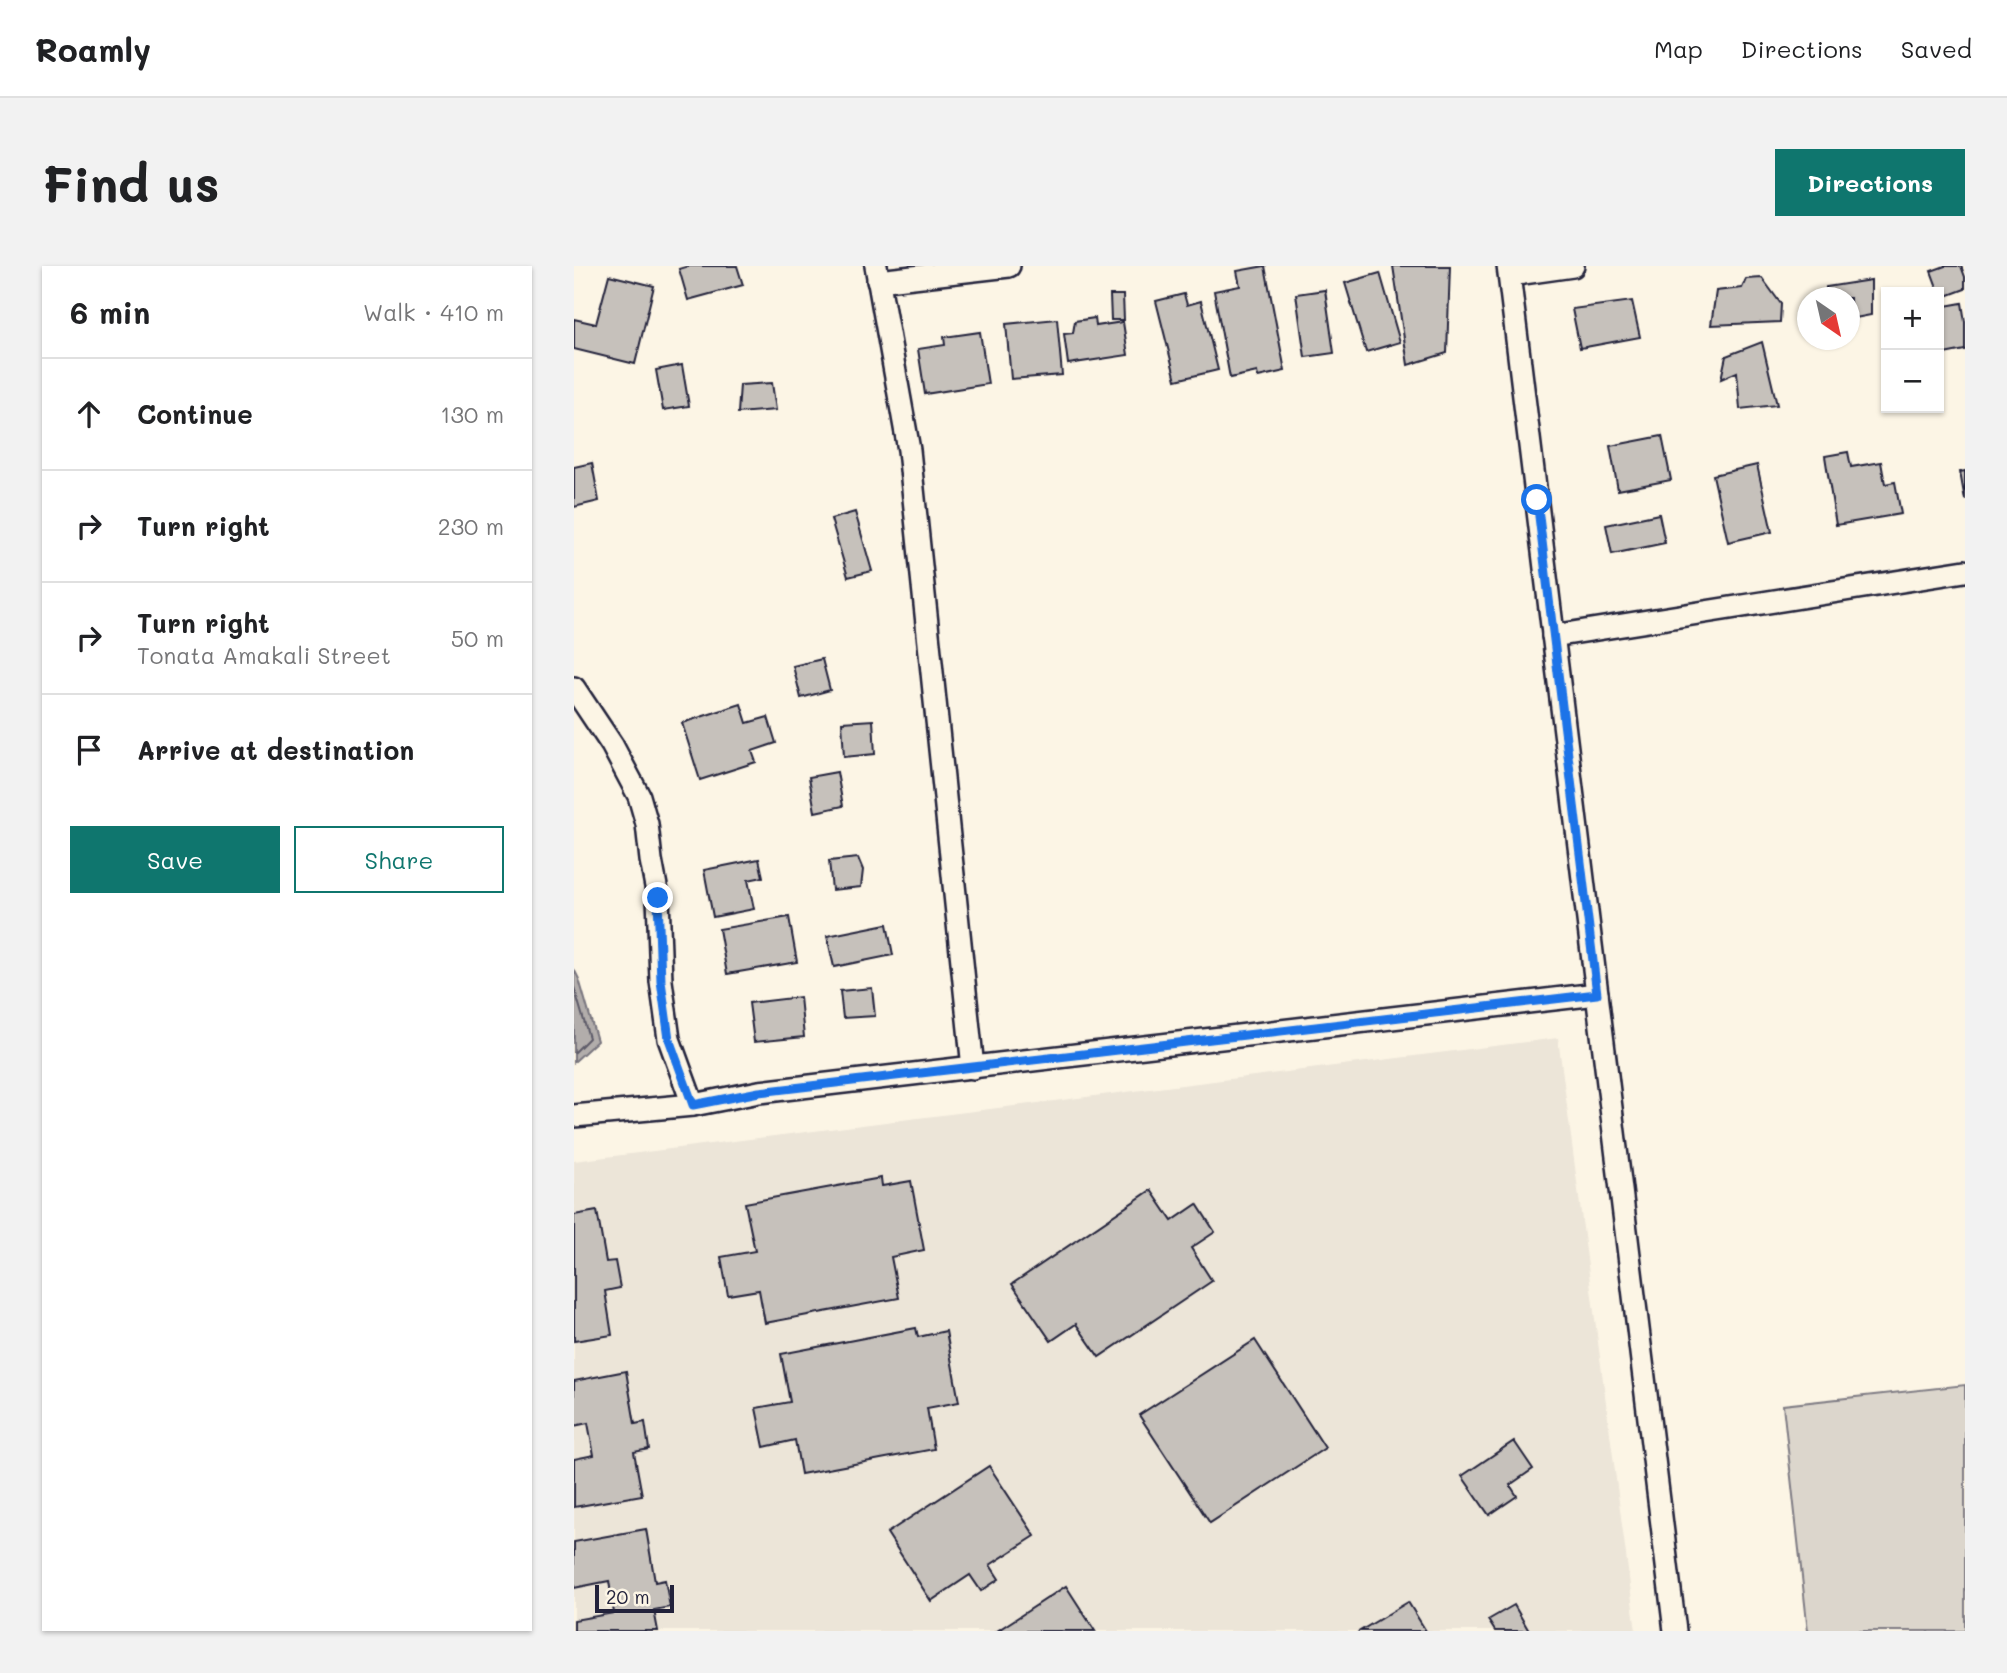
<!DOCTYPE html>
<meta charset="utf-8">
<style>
body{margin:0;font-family:Mali,sans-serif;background:#f2f2f2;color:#202124}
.controls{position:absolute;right:21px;top:21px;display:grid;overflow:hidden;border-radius:0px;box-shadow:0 2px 5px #0004}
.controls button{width:63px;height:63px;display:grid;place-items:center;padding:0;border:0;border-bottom:2px solid #e0e0e0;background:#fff;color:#202124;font:35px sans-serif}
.compass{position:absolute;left:1223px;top:21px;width:63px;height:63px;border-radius:50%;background:#fff;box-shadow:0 2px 5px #0004;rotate:146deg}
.scale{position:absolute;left:21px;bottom:18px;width:79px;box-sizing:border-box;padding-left:7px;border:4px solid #22223b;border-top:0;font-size:19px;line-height:24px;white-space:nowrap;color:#22223b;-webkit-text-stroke:5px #fcf5e5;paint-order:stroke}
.stop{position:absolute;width:21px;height:21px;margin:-16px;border:5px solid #1a73e8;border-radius:50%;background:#fff}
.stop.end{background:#1a73e8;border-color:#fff;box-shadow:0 2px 7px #0008}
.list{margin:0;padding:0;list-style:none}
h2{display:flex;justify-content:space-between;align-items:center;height:91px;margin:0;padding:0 28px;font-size:30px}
h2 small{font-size:23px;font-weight:400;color:#757577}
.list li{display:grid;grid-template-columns:46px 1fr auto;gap:21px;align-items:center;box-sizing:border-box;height:112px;padding:0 28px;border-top:2px solid #e0e0e0}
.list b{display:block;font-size:26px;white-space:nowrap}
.list p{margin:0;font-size:23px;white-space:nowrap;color:#757577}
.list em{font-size:23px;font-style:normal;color:#757577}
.actions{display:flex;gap:14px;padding:21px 28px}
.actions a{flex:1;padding:16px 0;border:2px solid #0f766e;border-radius:0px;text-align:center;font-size:24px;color:#0f766e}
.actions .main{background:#0f766e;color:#fff}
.icon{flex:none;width:38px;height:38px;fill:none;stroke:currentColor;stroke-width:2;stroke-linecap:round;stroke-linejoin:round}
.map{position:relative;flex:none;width:1391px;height:1365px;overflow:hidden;border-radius:0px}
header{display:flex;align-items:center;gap:42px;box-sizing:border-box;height:98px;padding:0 35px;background:#fff;border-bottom:2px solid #e0e0e0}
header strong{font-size:33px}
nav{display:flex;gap:38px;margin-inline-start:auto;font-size:24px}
.intro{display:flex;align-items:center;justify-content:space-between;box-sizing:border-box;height:168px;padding:0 42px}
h1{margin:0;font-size:49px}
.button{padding:18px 32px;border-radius:0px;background:#0f766e;color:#fff;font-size:24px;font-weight:700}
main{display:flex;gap:42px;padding:0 42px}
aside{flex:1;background:#fff;border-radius:0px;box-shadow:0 2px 5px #0004}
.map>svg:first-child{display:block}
.built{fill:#ece5d8}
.green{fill:#dcd6cc;stroke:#7f7c84;stroke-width:2}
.water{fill:#b2adab;stroke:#78757e;stroke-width:2}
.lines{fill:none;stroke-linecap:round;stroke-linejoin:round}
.shore{stroke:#5c5a68;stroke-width:2}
.building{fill:#c6c1bb;stroke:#22223b;stroke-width:2}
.street-casing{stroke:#22223b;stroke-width:26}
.street{stroke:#fcf5e5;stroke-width:21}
.route{stroke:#1a73e8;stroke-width:9}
</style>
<header>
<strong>Roamly</strong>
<nav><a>Map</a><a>Directions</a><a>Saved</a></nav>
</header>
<div class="intro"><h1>Find us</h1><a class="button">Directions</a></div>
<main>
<aside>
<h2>6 min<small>Walk · 410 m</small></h2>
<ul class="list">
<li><svg class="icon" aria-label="ahead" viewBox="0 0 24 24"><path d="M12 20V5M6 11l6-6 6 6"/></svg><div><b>Continue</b></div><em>130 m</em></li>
<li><svg class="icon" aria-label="right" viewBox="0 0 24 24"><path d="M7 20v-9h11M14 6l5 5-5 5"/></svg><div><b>Turn right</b></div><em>230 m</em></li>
<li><svg class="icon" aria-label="right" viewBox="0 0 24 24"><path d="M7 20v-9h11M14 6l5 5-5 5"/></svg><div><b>Turn right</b><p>Tonata Amakali Street</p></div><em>50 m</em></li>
<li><svg class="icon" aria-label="arrive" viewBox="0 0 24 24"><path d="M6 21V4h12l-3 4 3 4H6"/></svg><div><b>Arrive at destination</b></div></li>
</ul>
<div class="actions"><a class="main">Save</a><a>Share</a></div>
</aside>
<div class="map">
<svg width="1391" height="1365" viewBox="0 0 1391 1365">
<rect width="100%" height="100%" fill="#fcf5e5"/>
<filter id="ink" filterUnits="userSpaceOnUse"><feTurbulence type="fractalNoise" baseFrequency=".0143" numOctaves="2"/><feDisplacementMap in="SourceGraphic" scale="14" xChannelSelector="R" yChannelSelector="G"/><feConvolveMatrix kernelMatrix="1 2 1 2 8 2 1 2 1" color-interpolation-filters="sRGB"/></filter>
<g filter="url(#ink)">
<path class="built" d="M984,772L1062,1365H0V895Z"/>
<path class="green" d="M1391,1119V1365H1234L1209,1139Z"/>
<path class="water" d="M0,703L5,713L23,775L0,796Z"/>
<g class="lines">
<path class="shore" d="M0,721L15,772L0,787"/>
</g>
<g class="building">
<path d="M115,0H163L169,19L114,34L105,3Z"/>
<path d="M691,0L711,105L684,111L683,106L656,112L640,25L666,20L663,5Z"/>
<path d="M819,0H876L873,87L834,99Z"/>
<path d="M1371,0H1387L1391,11V23L1367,32L1357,5Z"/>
<path d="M806,7L826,76L792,86L771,17Z"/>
<path d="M35,9L80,20L61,98L0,83V53L22,58Z"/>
<path d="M1188,12L1207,38L1206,56L1137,59L1142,25L1168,22L1172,13Z"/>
<path d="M1297,14V49L1276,53V32H1252V21Z"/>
<path d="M751,24L760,87L731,91L722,28Z"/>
<path d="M610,28L613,39L627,35L644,104L602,114L582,35Z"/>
<path d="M536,29H549L550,54H537Z"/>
<path d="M1058,35L1066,71L1006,82L998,43Z"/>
<path d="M1388,37L1391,56V84L1365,89V41Z"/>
<path d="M521,52L522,60L549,56L554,89L494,98L490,68L499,67L501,55Z"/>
<path d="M483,53L488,109L437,113L432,58Z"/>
<path d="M406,66L414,118L351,128L344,83L371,79L370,71Z"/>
<path d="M1188,76L1203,139L1166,143L1163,106L1147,113L1152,90Z"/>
<path d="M108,99L115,140L89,144L82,104Z"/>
<path d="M198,117L202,144L164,147L166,119Z"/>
<path d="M1088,170L1097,214L1044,224L1036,180Z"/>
<path d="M1274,186L1277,201L1307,196L1311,218L1321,216L1327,248L1262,259L1251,190Z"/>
<path d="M18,197L25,235L0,241V201Z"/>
<path d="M1183,199L1198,266L1154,276L1139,209Z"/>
<path d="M1391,205V234L1386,206Z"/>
<path d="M281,246L298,305L274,311L257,253Z"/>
<path d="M1085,248L1091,277L1038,288L1032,259Z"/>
<path d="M248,393L256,424L227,432L219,400Z"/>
<path d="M167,438L173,457L194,451L202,477L178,485L182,496L126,514L108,457Z"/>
<path d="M299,454L301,488L270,491L268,456Z"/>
<path d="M263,506L269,540L241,546L235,511Z"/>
<path d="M284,592L289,604L287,621L258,624L255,595Z"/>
<path d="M185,593L189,611L174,614L180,643L139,651L130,604Z"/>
<path d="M215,651L223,696L153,708L145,663Z"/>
<path d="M313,658L319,689L260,701L253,670Z"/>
<path d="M298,722L301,750L269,752L266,725Z"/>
<path d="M226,731L230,771L180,776L175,737Z"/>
<path d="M307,912L308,920L337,915L350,984L317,991L325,1032L191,1057L185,1024L154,1029L147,991L181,985L171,937Z"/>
<path d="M577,924L598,955L623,938L641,966L617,982L638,1015L525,1091L502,1058L477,1075L438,1018Z"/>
<path d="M23,945L32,996L41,995L46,1022L31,1025L38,1069L0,1075V949Z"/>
<path d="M342,1062L344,1071L372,1065L385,1136L353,1142L360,1183L227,1208L221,1174L190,1181L182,1142L216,1136L207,1088Z"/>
<path d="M681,1074L751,1182L636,1257L565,1149Z"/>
<path d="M52,1105L61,1158L71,1156L75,1183L60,1186L68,1229L0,1241V1193L20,1189L14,1157L0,1160V1115Z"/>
<path d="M940,1175L959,1203L936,1219L943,1230L915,1249L888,1210Z"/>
<path d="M415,1200L461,1270L416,1299L425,1313L407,1325L396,1309L357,1335L313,1267Z"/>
<path d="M72,1263L81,1316L91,1314L96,1341L80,1344L84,1365H0V1354L40,1347L35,1315L0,1322V1276Z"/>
<path d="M492,1320L521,1365H423Z"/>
<path d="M834,1336L852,1365H786Z"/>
<path d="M940,1339L955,1365H921L914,1354Z"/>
</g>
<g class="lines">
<g class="street-casing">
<g id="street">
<path d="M302,0L335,184L399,802"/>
<path d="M934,0L1101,1365"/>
<path d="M936,9L999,0"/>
<path d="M304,15L435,0"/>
<path d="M979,370L1391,305"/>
<path d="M0,422L38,479L65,530L73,558L77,594L84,631L87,715L95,773L119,839"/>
<path d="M0,850L119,839L185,826L1023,728"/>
</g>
</g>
<use href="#street" class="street"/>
</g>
</g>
<g class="lines" filter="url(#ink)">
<path class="route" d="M84,632L87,715L95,773L119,839L185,826L1023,728L963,234"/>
</g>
</svg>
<div class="controls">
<button>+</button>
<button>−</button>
</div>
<svg class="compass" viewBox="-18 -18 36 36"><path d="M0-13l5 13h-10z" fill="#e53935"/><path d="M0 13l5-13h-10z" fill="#757577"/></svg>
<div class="scale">20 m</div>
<div class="stop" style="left:963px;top:234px"></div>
<div class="stop end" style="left:84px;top:632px"></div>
</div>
</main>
